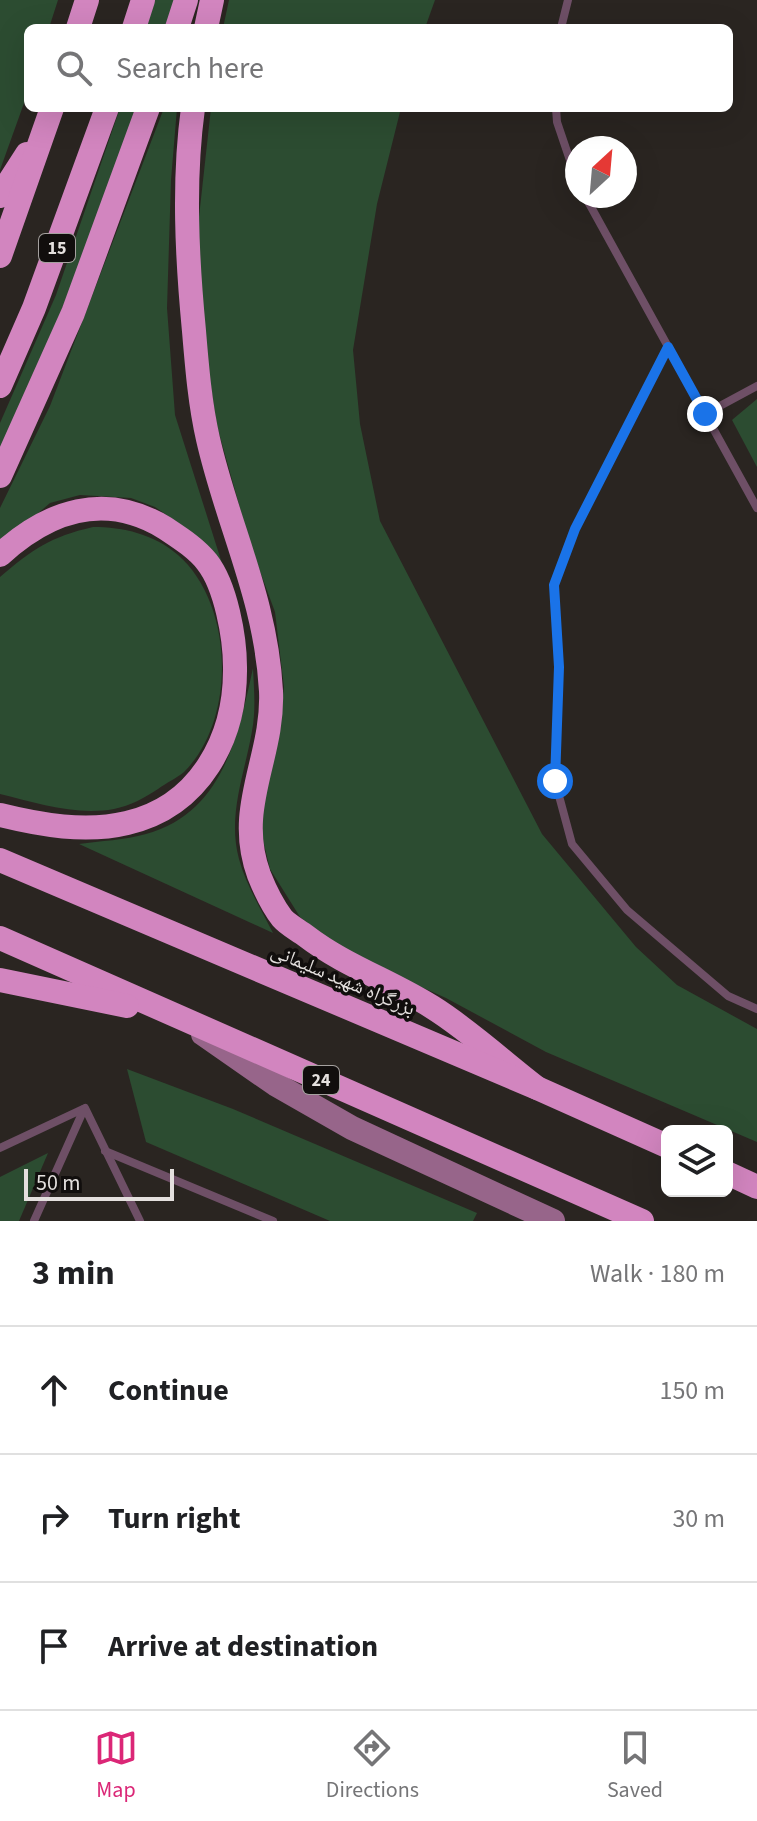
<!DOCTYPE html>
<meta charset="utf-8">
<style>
body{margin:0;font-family:"Source Sans 3","Noto Naskh Arabic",sans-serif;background:#f2f2f2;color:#202124}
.controls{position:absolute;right:24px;bottom:24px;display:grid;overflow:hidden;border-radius:12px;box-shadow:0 8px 32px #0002}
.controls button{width:72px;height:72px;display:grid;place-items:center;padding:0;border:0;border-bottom:2px solid #e0e0e0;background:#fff;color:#202124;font:40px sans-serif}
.compass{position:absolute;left:565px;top:136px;width:72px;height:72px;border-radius:50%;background:#fff;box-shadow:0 8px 32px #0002;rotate:26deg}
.scale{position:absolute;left:24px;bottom:20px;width:150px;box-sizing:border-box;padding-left:8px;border:4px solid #e4e0de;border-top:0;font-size:22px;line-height:28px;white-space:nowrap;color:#e4e0de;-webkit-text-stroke:6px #110e0d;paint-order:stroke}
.stop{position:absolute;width:24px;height:24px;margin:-18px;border:6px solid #1a73e8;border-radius:50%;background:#fff}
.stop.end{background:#1a73e8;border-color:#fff;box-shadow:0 2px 8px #0008}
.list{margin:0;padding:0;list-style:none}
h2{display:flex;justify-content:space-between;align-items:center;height:104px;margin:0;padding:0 32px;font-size:34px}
h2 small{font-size:26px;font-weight:400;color:#757577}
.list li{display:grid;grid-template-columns:52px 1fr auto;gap:24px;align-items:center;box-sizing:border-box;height:128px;padding:0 32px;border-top:2px solid #e0e0e0}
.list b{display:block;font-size:30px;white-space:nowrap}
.list em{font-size:26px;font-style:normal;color:#757577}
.icon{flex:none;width:44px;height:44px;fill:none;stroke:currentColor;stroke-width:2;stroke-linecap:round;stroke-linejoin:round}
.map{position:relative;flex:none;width:757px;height:1221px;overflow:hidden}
.search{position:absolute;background:#fff;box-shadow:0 8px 32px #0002;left:24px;right:24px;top:24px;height:88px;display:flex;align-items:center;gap:20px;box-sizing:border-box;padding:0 28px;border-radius:12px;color:#757577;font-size:30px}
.sheet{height:488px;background:#fff}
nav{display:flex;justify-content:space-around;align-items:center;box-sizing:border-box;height:112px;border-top:2px solid #e0e0e0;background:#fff;font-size:22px;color:#757577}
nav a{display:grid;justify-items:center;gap:4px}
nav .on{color:#db2777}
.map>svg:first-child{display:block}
.green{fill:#2c4c31}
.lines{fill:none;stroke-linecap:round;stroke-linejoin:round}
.lane{stroke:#6e4f66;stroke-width:8}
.secondary{stroke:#97658a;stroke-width:24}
.highway{stroke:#d285bf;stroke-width:24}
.route{stroke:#1a73e8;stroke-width:10}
.labels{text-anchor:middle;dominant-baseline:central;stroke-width:7;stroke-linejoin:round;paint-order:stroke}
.shield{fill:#110e0d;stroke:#a5a19f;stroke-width:2}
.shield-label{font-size:18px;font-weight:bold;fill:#e4e0de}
.street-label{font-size:20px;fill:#e4e0de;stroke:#110e0d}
</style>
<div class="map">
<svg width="757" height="1221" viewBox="0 0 757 1221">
<rect width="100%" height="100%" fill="#2a2521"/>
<g class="green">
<path d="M0,0H58L49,28H28V92L0,170Z"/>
<path d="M155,0H177L168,28H146Z"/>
<path d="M229,0H435L425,28H223Z"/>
<path d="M120,108H140L123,157L0,463V423L56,295Z"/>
<path d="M164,108H177L171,180L167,308L175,415L239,617L187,529L155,507L131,498L80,495L50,503L0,546V508L50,406Z"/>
<path d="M211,108H401L377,204L353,350L360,424L380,521L542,834L636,947L677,985L757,1029V1142L546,1052L446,998L347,954L300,917L270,869L261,832L265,787L277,739L284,687L275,612L250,544L217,426L201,321L197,235Z"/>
<path d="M757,399V467L732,420Z"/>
<path d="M93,527C123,527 154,534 178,555C234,604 237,719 184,772C177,778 166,783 158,789C146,797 130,806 114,809C76,816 37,803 0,794V577C33,549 50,537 93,527Z"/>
<path d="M253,668C254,689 256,710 252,731C245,773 227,815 239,859C246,885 261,909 273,933L79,844C100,841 125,840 146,834C223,813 238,736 253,668Z"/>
<path d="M127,1069L233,1109L477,1213L473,1221H330L146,1142Z"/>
<path d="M48,1153L19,1221H0V1177Z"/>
</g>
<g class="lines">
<g class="lane">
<path d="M561,28L568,0"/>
<path d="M556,108L557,122L577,181"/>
<path d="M585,196L757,508"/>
<path d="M668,347L575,529L554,585L559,667L555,781L572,844L627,910L728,996L757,1009"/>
<path d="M705,414L757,386"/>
<path d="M0,1148L85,1108L140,1221"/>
<path d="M105,1151L273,1221"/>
<path d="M34,1221L84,1109"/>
</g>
<path class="secondary" d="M203,1034L275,1084L352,1128L553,1221"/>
<g class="highway">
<path d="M78,28L87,0"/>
<path d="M134,28L143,0"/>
<path d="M177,28L186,0"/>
<path d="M206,28L212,0"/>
<path d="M193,108C183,181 187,258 194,331C197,367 200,404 208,439C228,527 266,598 271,691C274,758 234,807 259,875C265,890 272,905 282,918C288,925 298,930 306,936C345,966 391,981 432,1007C469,1030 503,1062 537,1088"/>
<path d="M0,196L27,154"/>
<path d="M0,256L52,108"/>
<path d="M0,386L34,308L107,108"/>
<path d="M0,476L73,313L148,108"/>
<path d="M0,555C48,511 105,491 165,528C180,538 196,548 207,562C226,586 235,638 235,667C236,738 200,806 127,823C86,833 40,825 0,815"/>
<path d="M0,860L537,1088L667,1146"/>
<path d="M0,938L642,1221"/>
<path d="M0,980L127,1006"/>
<path d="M727,1173L757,1187"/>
</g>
</g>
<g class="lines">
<path class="route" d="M555,781L559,667L554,585L575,529L668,347L705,414"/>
</g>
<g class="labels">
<g class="shield">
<rect x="39" y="234" width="36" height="28" rx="6"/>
<rect x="303" y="1066" width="36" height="28" rx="6"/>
</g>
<g class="shield-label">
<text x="57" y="248">15</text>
<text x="321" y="1080">24</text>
</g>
<g class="street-label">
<text transform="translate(343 980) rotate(23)">بزرگراه شهید سلیمانی</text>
</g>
</g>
</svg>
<div class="controls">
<button><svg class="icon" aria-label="layers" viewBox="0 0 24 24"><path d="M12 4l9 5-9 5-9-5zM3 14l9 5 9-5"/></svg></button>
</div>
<svg class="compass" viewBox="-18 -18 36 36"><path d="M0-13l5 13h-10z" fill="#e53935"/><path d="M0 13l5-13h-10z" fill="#757577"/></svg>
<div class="scale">50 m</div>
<div class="stop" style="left:555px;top:781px"></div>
<div class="stop end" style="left:705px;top:414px"></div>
<div class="search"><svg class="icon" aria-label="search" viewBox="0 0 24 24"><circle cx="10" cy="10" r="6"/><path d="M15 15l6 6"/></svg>Search here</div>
</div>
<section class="sheet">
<h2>3 min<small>Walk · 180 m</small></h2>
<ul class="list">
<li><svg class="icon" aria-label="ahead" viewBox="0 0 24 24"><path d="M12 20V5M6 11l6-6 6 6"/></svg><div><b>Continue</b></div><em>150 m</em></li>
<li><svg class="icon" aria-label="right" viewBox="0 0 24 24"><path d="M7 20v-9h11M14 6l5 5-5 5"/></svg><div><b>Turn right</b></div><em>30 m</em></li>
<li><svg class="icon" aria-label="arrive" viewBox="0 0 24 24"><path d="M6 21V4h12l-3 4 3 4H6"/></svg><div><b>Arrive at destination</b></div></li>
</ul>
</section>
<nav>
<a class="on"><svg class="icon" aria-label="map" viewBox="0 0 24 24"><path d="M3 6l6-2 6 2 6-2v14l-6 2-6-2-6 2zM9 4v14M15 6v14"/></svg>Map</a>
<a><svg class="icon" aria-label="directions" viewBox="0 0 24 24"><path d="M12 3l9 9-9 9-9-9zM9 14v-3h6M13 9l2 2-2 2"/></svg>Directions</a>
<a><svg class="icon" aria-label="saved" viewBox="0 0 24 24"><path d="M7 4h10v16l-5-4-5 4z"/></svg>Saved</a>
</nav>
